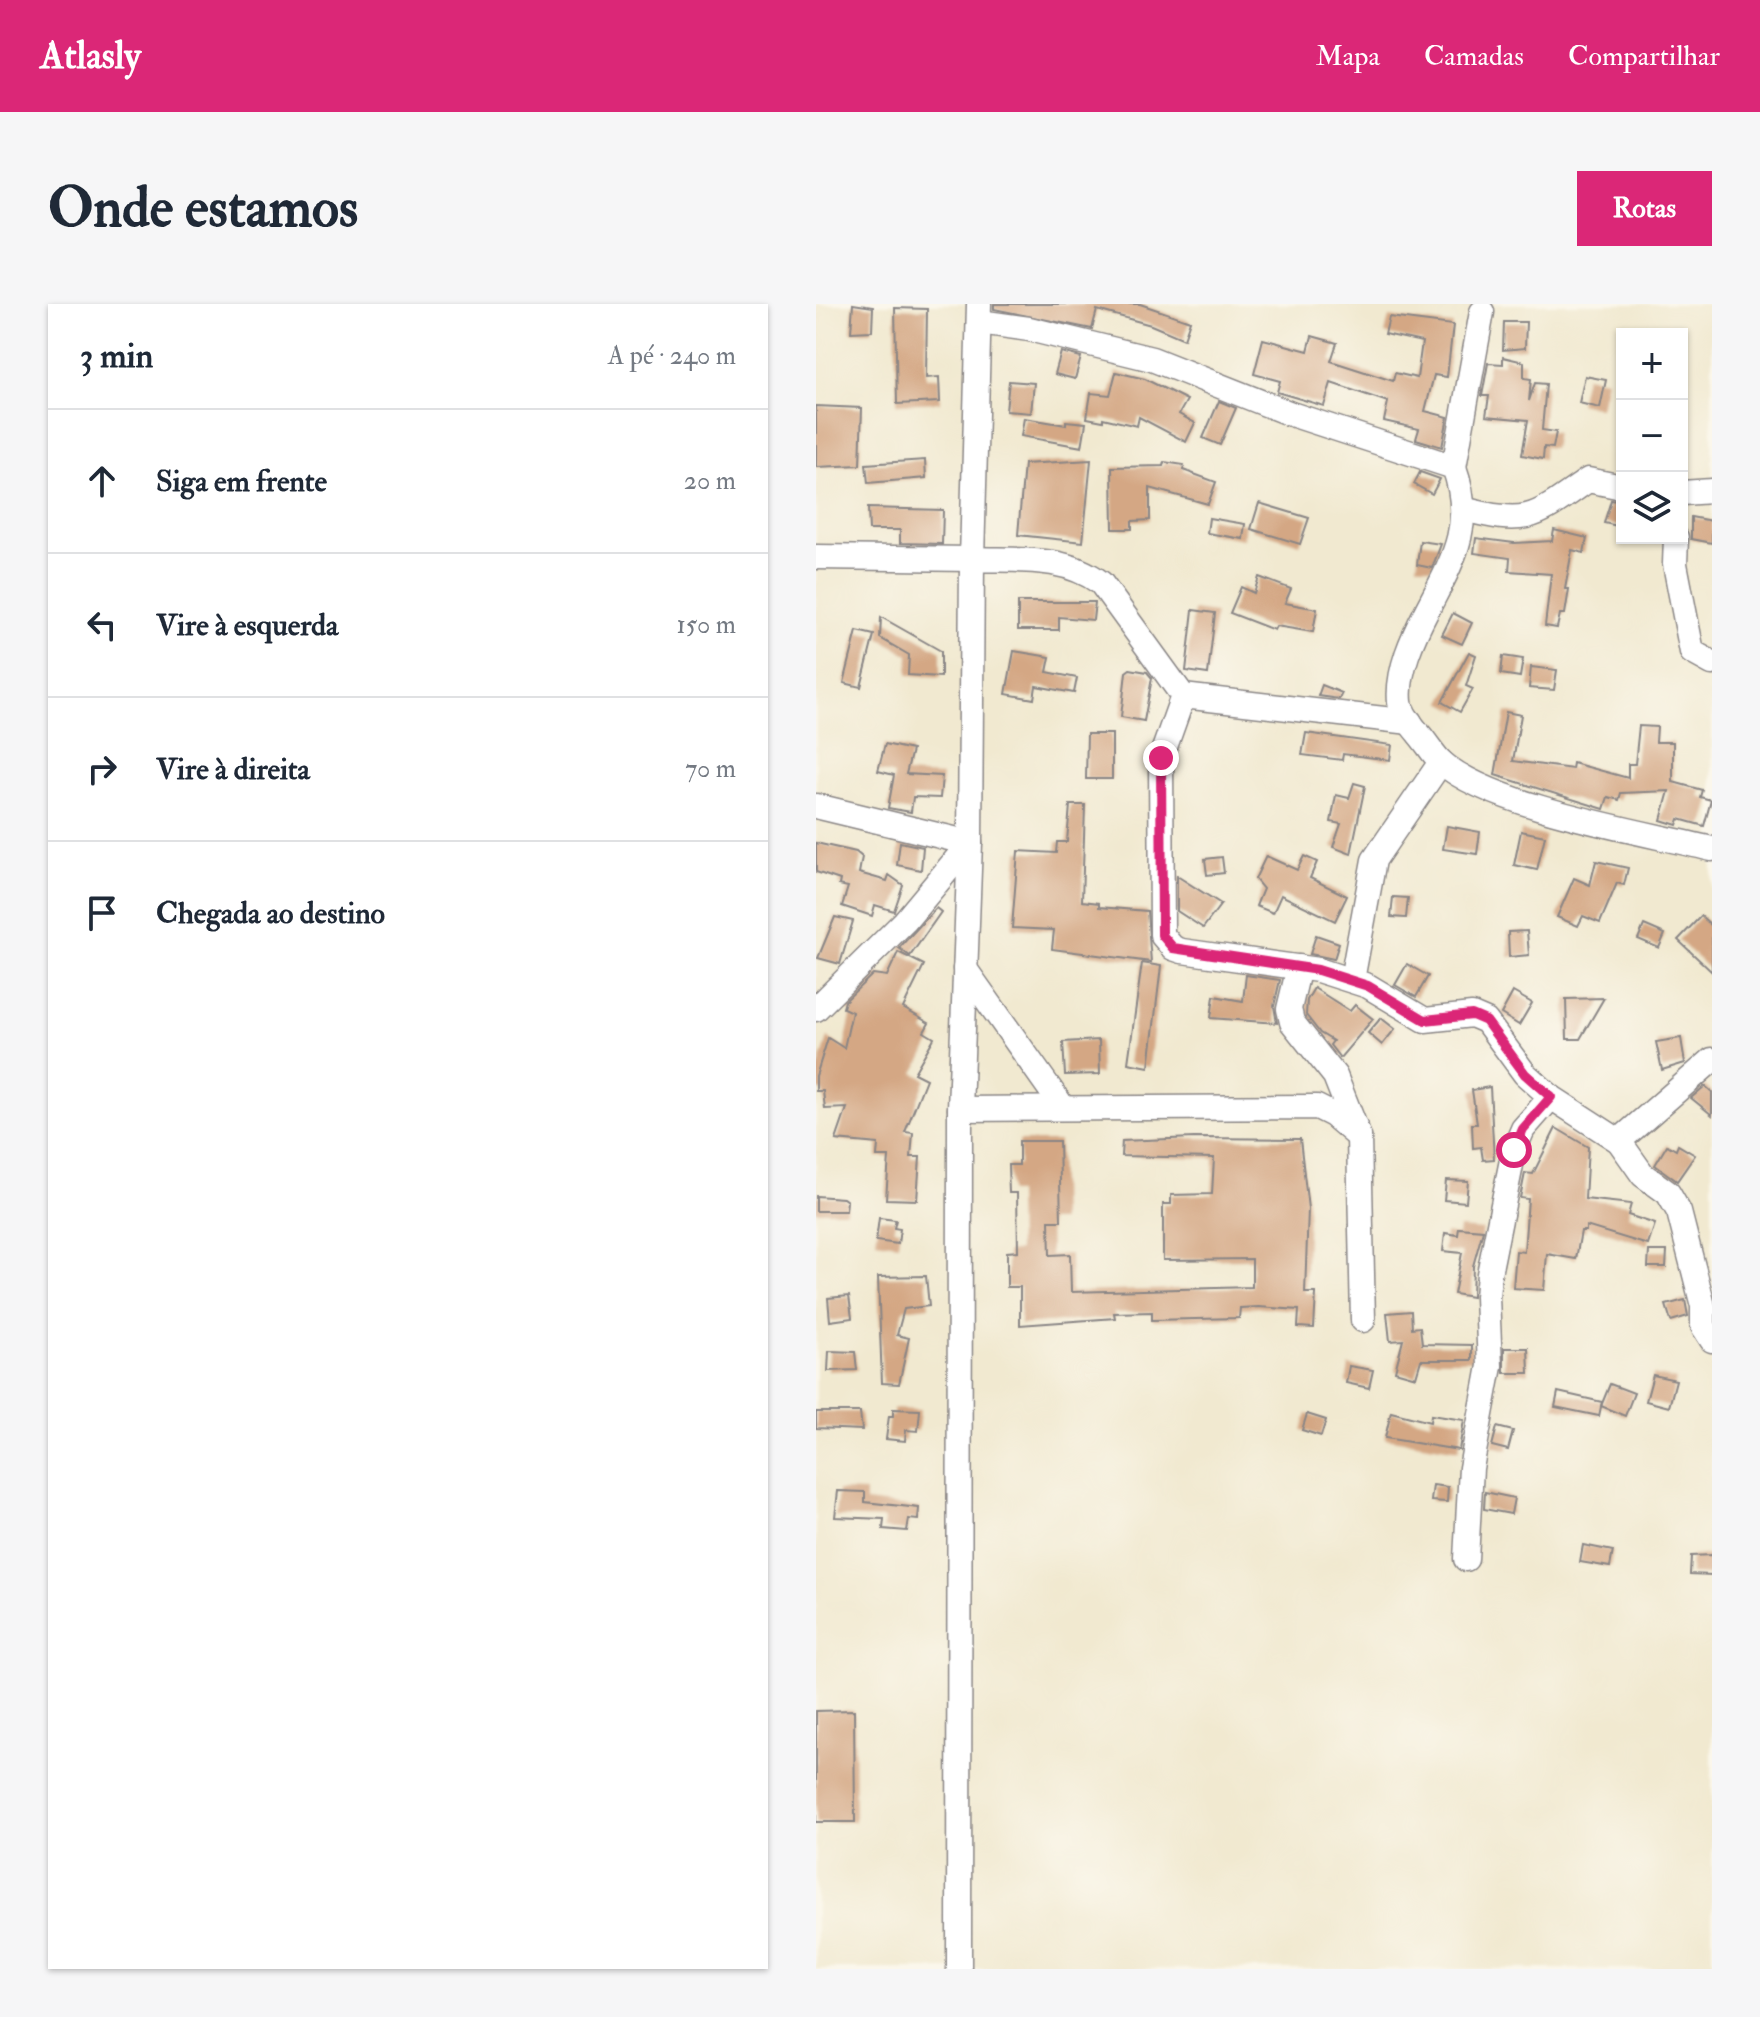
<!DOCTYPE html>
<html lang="pt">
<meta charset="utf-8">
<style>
body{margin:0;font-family:"IM FELL Double Pica",serif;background:#f6f6f7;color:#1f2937}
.controls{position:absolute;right:24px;top:24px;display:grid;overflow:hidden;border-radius:0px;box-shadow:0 2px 6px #0004}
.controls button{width:72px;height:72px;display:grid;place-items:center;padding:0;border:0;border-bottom:2px solid #e0e1e3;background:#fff;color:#1f2937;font:40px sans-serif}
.stop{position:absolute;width:24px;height:24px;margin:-18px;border:6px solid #db2777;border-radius:50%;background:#fff}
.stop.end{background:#db2777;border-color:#fff;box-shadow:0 2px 8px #0008}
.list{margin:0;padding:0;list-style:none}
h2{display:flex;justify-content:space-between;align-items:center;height:104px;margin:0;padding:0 32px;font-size:34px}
h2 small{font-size:26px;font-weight:400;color:#747a83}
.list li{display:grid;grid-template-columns:52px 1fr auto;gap:24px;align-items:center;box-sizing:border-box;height:144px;padding:0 32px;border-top:2px solid #e0e1e3}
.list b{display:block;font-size:30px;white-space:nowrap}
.list em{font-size:26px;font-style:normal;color:#747a83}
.icon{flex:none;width:44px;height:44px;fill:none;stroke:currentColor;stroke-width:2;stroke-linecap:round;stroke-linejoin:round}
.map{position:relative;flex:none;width:896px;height:1665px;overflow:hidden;border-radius:0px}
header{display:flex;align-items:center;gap:48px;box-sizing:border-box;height:112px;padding:0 40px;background:#db2777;color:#fff}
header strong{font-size:38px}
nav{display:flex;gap:44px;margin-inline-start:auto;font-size:28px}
.intro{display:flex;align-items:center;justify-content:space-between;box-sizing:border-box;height:192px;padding:0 48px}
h1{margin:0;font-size:56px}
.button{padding:20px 36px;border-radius:0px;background:#db2777;color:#fff;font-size:28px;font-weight:700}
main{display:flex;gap:48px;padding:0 48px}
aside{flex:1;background:#fff;border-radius:0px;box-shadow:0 2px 6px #0004}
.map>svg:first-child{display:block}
.building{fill:#d4a784}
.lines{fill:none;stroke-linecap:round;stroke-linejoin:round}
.street-casing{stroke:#8a8686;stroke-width:27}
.street{stroke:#fff;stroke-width:24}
.route{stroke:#db2777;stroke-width:10}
</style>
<header>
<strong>Atlasly</strong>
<nav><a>Mapa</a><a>Camadas</a><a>Compartilhar</a></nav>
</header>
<div class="intro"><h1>Onde estamos</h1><a class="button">Rotas</a></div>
<main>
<aside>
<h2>3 min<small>A pé · 240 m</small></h2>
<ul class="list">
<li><svg class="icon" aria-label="ahead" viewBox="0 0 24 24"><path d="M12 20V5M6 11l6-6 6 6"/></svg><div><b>Siga em frente</b></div><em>20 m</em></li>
<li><svg class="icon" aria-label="left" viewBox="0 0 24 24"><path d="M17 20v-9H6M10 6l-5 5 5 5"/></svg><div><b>Vire à esquerda</b></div><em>150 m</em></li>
<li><svg class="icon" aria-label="right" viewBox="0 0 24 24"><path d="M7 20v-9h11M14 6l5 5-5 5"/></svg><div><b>Vire à direita</b></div><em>70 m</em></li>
<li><svg class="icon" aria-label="arrive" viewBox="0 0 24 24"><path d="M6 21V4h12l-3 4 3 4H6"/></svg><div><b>Chegada ao destino</b></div></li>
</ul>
</aside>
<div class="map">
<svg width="896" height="1665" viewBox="0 0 896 1665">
<rect width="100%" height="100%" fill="#fbf7ec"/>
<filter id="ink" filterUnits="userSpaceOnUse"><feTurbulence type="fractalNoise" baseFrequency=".0125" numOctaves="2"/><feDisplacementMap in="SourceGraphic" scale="16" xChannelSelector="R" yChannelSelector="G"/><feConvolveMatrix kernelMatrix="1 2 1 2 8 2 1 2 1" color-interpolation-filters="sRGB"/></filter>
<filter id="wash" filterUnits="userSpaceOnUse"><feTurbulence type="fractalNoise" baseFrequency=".006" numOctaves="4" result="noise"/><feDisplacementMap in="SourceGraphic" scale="32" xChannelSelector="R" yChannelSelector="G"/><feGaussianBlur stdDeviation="1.8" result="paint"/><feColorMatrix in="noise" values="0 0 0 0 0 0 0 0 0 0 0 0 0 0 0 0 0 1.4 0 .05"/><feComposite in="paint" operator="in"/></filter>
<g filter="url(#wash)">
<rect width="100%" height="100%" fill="#f1e9d0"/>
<g id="blocks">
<g class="building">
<path d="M37,0L57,3L56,27L35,28Z"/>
<path d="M178,0H324L374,17L368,35L335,21L281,6L276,25L178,5Z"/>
<path d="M79,4L111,5L110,74L123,73L124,98L81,100Z"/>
<path d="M573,13L637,21L631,73L618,71L609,107L632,113L626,143L600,135L603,125L568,117L572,98L515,79L508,102L461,88L464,77L438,70L447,35L492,47L496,32L521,39L515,57L577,77L579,69L601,74L606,38L569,30Z"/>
<path d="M688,18H710L709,44L687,46Z"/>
<path d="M245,48L265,53L259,75L239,70Z"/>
<path d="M687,53L708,58V74L715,75L713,97L719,79L730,80L726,126L740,128L737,144L728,143L727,155L706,151L712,116L670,112L673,92H666L672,59L687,60Z"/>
<path d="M300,68L329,75L371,96L363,110L379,119L370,138L323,113L321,122L287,114V117L271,114L275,89L294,91Z"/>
<path d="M769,72L790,76L784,104L763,99Z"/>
<path d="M193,77L218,79L215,109L190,107Z"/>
<path d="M403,97L420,104L404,141L387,134Z"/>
<path d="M0,102L46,104L44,161L0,163Z"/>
<path d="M208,114L250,121V117L270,119L266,143L205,132Z"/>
<path d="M109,156L110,174L52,179L50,160Z"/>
<path d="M275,156L267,238L202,231L208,160Z"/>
<path d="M348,158L368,161L367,166L400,178L392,200L334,184V216L316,217V225H297L296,163L347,162Z"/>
<path d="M604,168L624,175L616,190L598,180Z"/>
<path d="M795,196L806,198V223L788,219Z"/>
<path d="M443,199L493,214L484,240L435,225Z"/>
<path d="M52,204L127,206L126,240L84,239V226H53Z"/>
<path d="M875,213L896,217V239L875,235Z"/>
<path d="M393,214L429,220L427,235L391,229Z"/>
<path d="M738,226L771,234L768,249L756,246L749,285H753L749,310H744L741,324L729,322L735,270L693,267L694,254L658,249L660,234L698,239L736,237Z"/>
<path d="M604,237L625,240L616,264L601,261Z"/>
<path d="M443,273L475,285L469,299L501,305L497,328L460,322L458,326L414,309L425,283L438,289Z"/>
<path d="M202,298H279L277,316L243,313V326H202Z"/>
<path d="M377,306L399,309L392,370L370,367Z"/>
<path d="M637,309L656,319L646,340L626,331Z"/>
<path d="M65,313L125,347V373L92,371L93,351L64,334Z"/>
<path d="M41,327L58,331L45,383L28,379Z"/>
<path d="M198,347L234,353L231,368L261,374L258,389L220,382L218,395L190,390Z"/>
<path d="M653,348L660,351L650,382L657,385L644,408L626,398Z"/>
<path d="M687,352L707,355L704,373L685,370Z"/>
<path d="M715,363L741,366L738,386L713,384Z"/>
<path d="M314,365L331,368L336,374L328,417L305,413L310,368Z"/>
<path d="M506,381L526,389L523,395L502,392Z"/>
<path d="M690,408L705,411L697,457L756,465L757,459L812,474V460H819L823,422L841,423L840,438H857V478L886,486L884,493L895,496L888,522L863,515L861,521L845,516L853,487L805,489L803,496L792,493L788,505L679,471Z"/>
<path d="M490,429L576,441L574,456L527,450L526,456L486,451Z"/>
<path d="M271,430H296V475H270Z"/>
<path d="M69,440L96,446L90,470L126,472L124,494L97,493L95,508L72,504L78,471L62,467Z"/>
<path d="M538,479L549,482L535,550L517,543L525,520L515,518L520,491L533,494Z"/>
<path d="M254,501H269L266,597L283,599V603L331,607L335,658L236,645L238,626L196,624L202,547L240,549L241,538H251Z"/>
<path d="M631,522L664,528L661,550L627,545Z"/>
<path d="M705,527L729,532L721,566L698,561Z"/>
<path d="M84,538L107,543L105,566L81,561Z"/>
<path d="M0,539L40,548L46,553L43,569L71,577L73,571L87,581L78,607L59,601L56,612L26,602L32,583L23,581L24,576L0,568Z"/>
<path d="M450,552L481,566L488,552L501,558L494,574L531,592L519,617L465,591L457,609L440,602L447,585L439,575Z"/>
<path d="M406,553L408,569L391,571L389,555Z"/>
<path d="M780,557L812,564L808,581L801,579L784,619L767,612L762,622L741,613L758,574L774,581Z"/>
<path d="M361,572L405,600L387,624L361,607Z"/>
<path d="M577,593L592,594L590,614L575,613Z"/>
<path d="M120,604L125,608L94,652L83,644Z"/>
<path d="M885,612L896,622V668L862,636Z"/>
<path d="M19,613L37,617L24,660L2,654Z"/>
<path d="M828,621L849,630L843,644L822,635Z"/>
<path d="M711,627L713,651L693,653L692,628Z"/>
<path d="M500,631L523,639L518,655L494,650Z"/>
<path d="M82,648L108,661L87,704L113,719L108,728L118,734L98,769L110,775L89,828L97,829L95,853H104L101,896L70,895L73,853H61L62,840L20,836L31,804L9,805L7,787H0V772L12,734L28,744L36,708L27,704L29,697L57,670L71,672Z"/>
<path d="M326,659L345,662L333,763L312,759Z"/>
<path d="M591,660L612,672L600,693L579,681Z"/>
<path d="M430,671L464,676L458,702L461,719L395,714L398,692L427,697Z"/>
<path d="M498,684L534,707L539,701L557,715L524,754L514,741L517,737L504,729L490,711L491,696Z"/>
<path d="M697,688L716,699L703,721L685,710Z"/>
<path d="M788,694L764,735H751L750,695Z"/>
<path d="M565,714L579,725L566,741L552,729Z"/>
<path d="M865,734L869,759L846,766L840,738Z"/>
<path d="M283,736L284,770L249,771L247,738Z"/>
<path d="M889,782L896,788V811L875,794Z"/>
<path d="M674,783L678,855L667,856L665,843L657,844L656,820H661L656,786Z"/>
<path d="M740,824L772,843L769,895L815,900L812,911L839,920L832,941L770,922V927H765L760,955L731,950L728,986L697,984L700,947L708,948L712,895L704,894L709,869L717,870Z"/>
<path d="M378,834L484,835L492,905L489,989H500L498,1024L482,1023L483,1006L443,1003L424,1004L423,1014L336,1016V1008L298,1009L299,1014L204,1021V983H191V948L202,947L201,889H193L192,861H203V837H243L245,917H233L234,951L254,950L255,988L436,983V955L347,956V900H355V891L396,890L398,854L305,852L306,837Z"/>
<path d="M851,841L860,846L862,841L879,851L861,877L839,861Z"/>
<path d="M630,876L652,877L650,898L628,896Z"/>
<path d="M0,892L27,894L31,897L30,907H0Z"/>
<path d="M63,914L80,916L78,924L84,925L82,940L60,937Z"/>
<path d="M643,924L667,926L657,962L656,993L638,990L646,949L627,947L629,929L642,931Z"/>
<path d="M833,947H851L850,963H832Z"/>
<path d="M110,972L113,1002L88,1005L81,1031L93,1034L83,1080L66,1079L62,973Z"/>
<path d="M33,992L36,1014L14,1017L12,994Z"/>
<path d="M869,996L872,1012L855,1017L850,1001Z"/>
<path d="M595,1007L596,1024L604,1023L606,1040L656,1041V1056H605L600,1073L579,1067L587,1036L574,1037L571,1009Z"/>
<path d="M688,1044H712L713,1069H688Z"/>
<path d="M13,1047L39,1048L41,1066L12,1067Z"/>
<path d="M533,1062L557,1066L553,1084L530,1079Z"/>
<path d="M837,1071L860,1076L853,1103L830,1097Z"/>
<path d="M794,1080L818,1089L809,1112L785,1102Z"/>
<path d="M742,1088L786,1098L783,1112L739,1103Z"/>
<path d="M77,1105L104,1106L102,1127L90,1126L89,1137L70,1135L73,1112H77Z"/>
<path d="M0,1108H44L46,1126L0,1124Z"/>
<path d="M575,1108L614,1118L615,1111L648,1116L643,1146L569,1134Z"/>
<path d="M491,1110L510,1116L505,1132L486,1126Z"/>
<path d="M681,1123L697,1127L692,1146L676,1142Z"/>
<path d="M617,1181L632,1183L631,1198L615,1197Z"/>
<path d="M22,1187L49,1188V1198L103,1204L102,1216L93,1215L91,1227L67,1225L68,1215L19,1213Z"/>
<path d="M669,1188L698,1194L695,1210L668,1205Z"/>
<path d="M767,1241L797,1247L794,1263L764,1258Z"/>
<path d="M896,1251V1271L874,1270L875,1252Z"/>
<path d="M38,1406L39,1518H0V1407Z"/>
</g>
</g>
</g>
<g filter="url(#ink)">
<use href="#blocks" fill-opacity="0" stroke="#8a8686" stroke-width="2"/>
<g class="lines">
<g class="street-casing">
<g id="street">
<path d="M163,18L213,25L336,55L475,110L638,163C659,221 637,256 611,306C597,333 581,367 584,398C585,410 595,420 602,429C610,438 617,450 625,458C676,503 826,528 896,545"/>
<path d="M638,163L666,8"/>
<path d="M866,189L896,187"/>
<path d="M647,205C713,222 718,214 772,176L806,183"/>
<path d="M860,234L859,260L876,348L896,359"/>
<path d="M0,253L156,255L163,0"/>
<path d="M367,392L345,454L346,631L357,644L366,647L502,666L552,682L609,716L656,711L670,717L709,770L735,793L803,837L827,871L852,889L863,908L887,1002V1022L896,1036"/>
<path d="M0,502L154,539L89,617L0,705"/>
<path d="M483,663L473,705L476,718L519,772L543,833L547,1016"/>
<path d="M149,665L246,802"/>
<path d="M536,676L558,556L625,458"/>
<path d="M144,805L501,803L517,811L543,833"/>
<path d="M803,837L896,756"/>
<path d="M650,1255L655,1164L674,1062L671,993L673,970L698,846L707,825L735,793"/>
<path d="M143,1665L144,805L154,539L156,255C202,257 248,251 285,279L367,392L594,418"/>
</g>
</g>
<use href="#street" class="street"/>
</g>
</g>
<g class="lines" filter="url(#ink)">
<path class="route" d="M345,454L346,631L357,644L502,666L552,682L609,716L656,711L670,717L709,770L735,793L707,825L698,846"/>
</g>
</svg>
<div class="controls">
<button>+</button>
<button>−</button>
<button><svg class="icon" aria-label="layers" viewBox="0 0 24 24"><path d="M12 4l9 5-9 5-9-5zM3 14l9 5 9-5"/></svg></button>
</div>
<div class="stop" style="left:698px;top:846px"></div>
<div class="stop end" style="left:345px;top:454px"></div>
</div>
</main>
